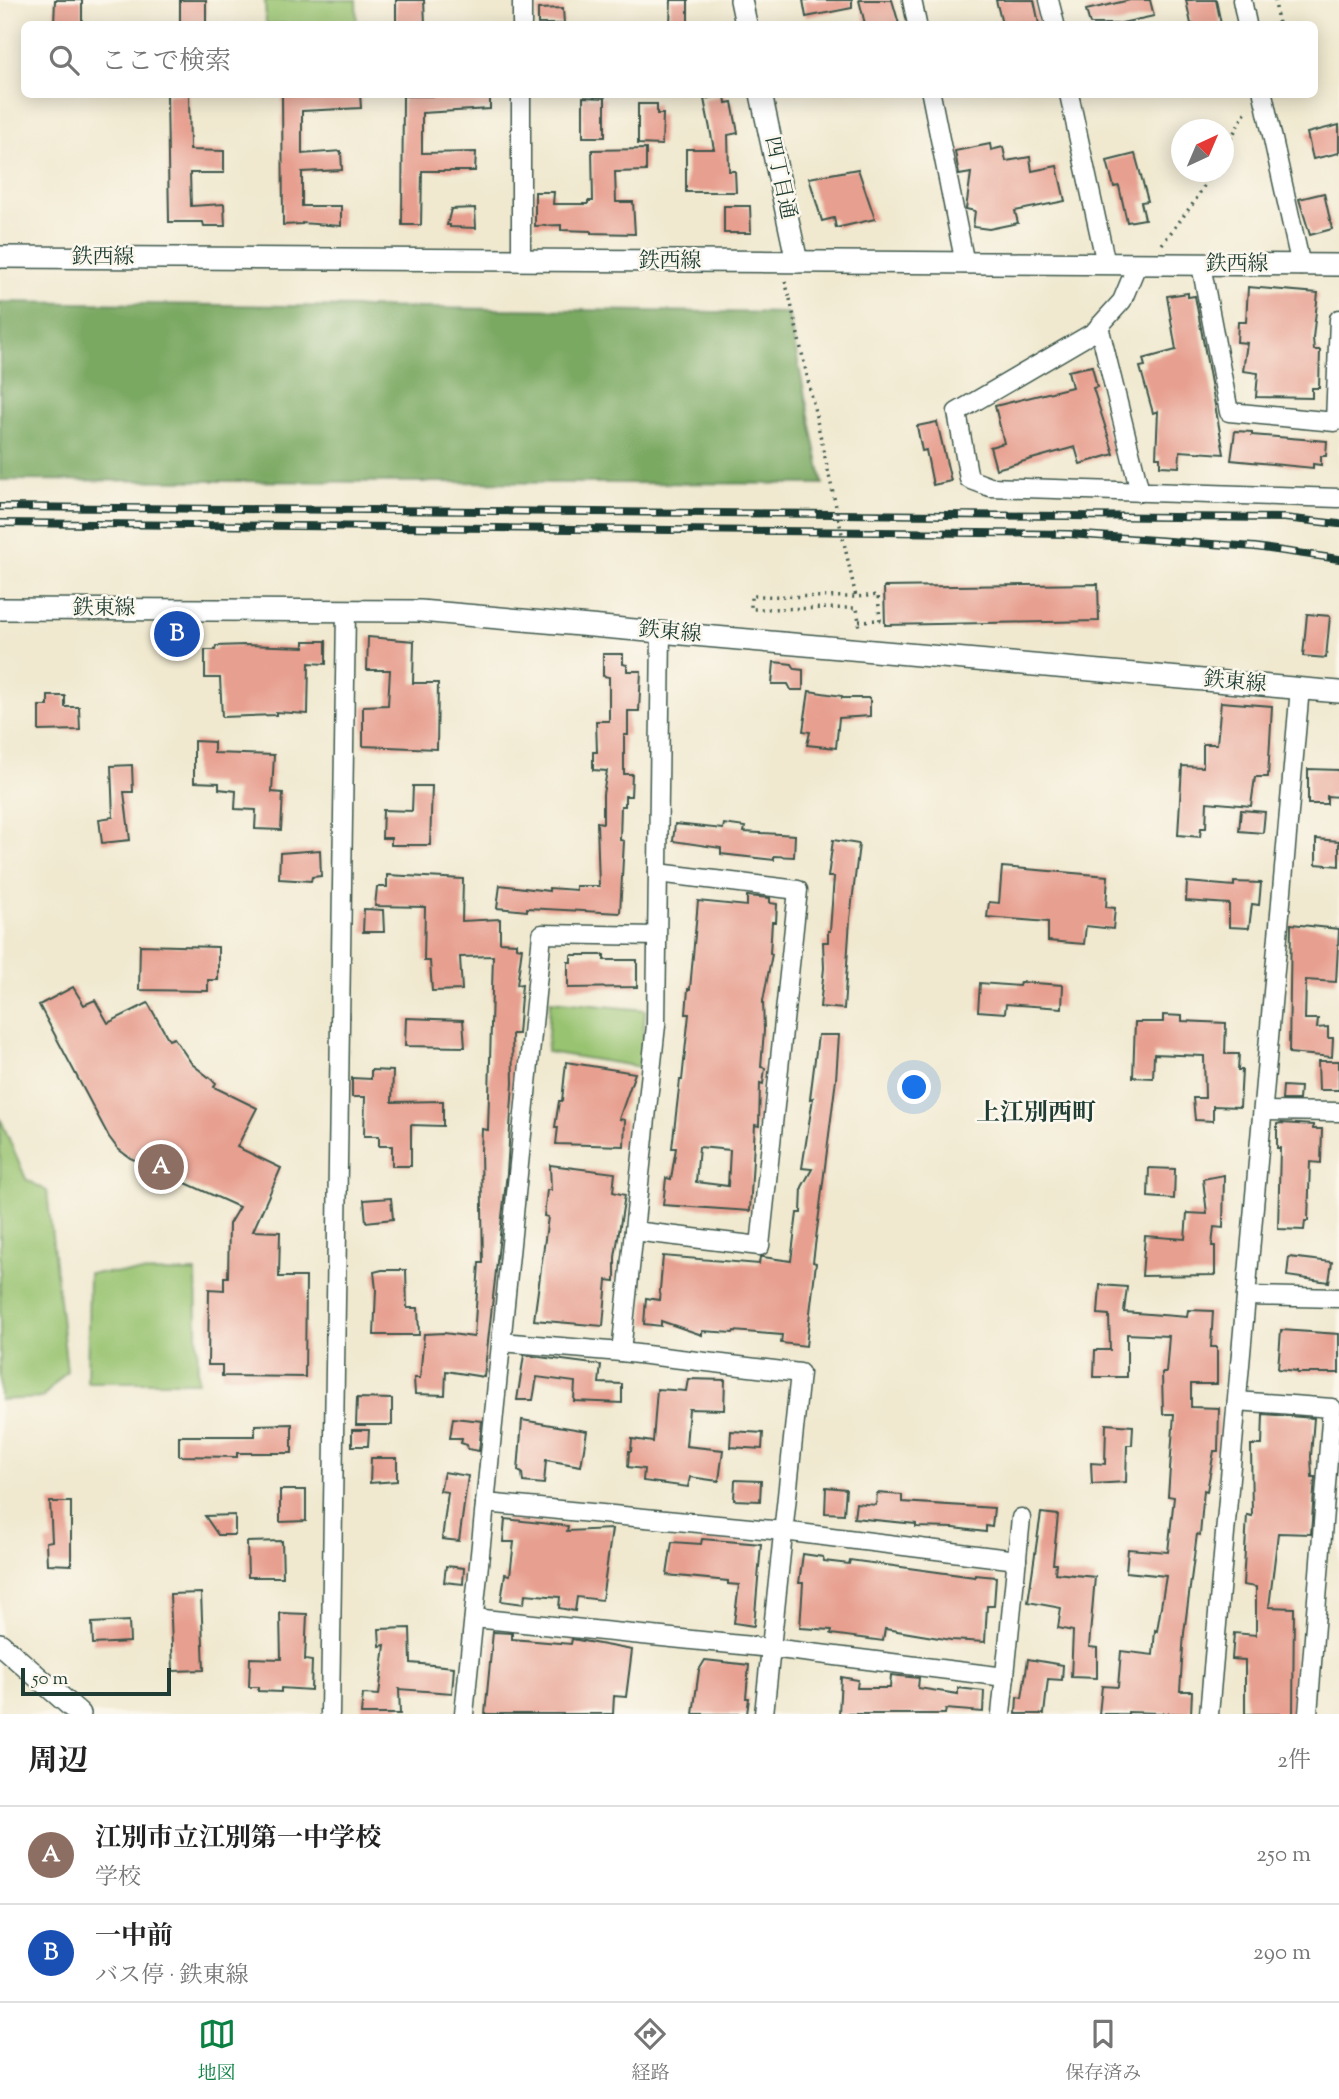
<!DOCTYPE html>
<html lang="ja">
<meta charset="utf-8">
<style>
body{margin:0;font-family:"Sorts Mill Goudy","Noto Serif JP",serif;background:#f6f6f6;color:#222}
.compass{position:absolute;left:1171px;top:119px;width:63px;height:63px;border-radius:50%;background:#fff;box-shadow:0 4px 18px #0003;rotate:44deg}
.scale{position:absolute;left:21px;bottom:18px;width:150px;box-sizing:border-box;padding-left:7px;border:4px solid #1f3d34;border-top:0;font-size:19px;line-height:24px;white-space:nowrap;color:#1f3d34;-webkit-text-stroke:5px #fbf7ec;paint-order:stroke}
.you{position:absolute;left:915px;top:1088px;width:24px;height:24px;margin:-18px;border:5px solid #fff;border-radius:50%;background:#1a73e8;box-shadow:0 0 0 10px #1a73e833}
.badge{display:grid;place-items:center;width:46px;height:46px;border-radius:50%;background:#0b8043;color:#fff;font-size:23px;font-weight:700}
.pin{position:absolute;translate:-50% -50%;border:4px solid #fff;box-shadow:0 2px 7px #0006}
.list{margin:0;padding:0;list-style:none}
h2{display:flex;justify-content:space-between;align-items:center;height:91px;margin:0;padding:0 28px;font-size:30px}
h2 small{font-size:23px;font-weight:400;color:#767676}
.list li{display:grid;grid-template-columns:46px 1fr auto;gap:21px;align-items:center;box-sizing:border-box;height:98px;padding:0 28px;border-top:2px solid #e0e0e0}
.list b{display:block;font-size:26px;white-space:nowrap}
.list p{margin:0;font-size:23px;white-space:nowrap;color:#767676}
.list em{font-size:23px;font-style:normal;color:#767676}
.icon{flex:none;width:38px;height:38px;fill:none;stroke:currentColor;stroke-width:2;stroke-linecap:round;stroke-linejoin:round}
.map{position:relative;flex:none;width:1339px;height:1714px;overflow:hidden}
.search{position:absolute;background:#fff;box-shadow:0 4px 18px #0003;left:21px;right:21px;top:21px;height:77px;display:flex;align-items:center;gap:18px;box-sizing:border-box;padding:0 24px;border-radius:10px;color:#767676;font-size:26px}
.sheet{height:287px;background:#fff}
nav{display:flex;justify-content:space-around;align-items:center;box-sizing:border-box;height:98px;border-top:2px solid #e0e0e0;background:#fff;font-size:19px;color:#767676}
nav a{display:grid;justify-items:center;gap:4px}
nav .on{color:#0b8043}
.map>svg:first-child{display:block}
.green{fill:#98c370;stroke:#5c8052;stroke-width:2}
.forest{fill:#7aa962;stroke:#4c734b;stroke-width:2}
.building{fill:#e79f8f;fill-rule:evenodd}
.lines{fill:none;stroke-linecap:round;stroke-linejoin:round}
.minor-casing{stroke:#3e574b;stroke-width:21}
.tertiary-casing{stroke:#3e574b;stroke-width:24}
.path{stroke:#3e574b;stroke-width:3.5;stroke-dasharray:2 5;stroke-linecap:butt}
.minor{stroke:#fff;stroke-width:18}
.tertiary{stroke:#fff;stroke-width:21}
.rail-casing{stroke:#1f3d34;stroke-width:8}
.rail{stroke:#fbf7ec;stroke-width:5;stroke-dasharray:16;stroke-linecap:butt}
.path-bridge{stroke:#3e574b;stroke-width:3.5;stroke-dasharray:2 5;stroke-linecap:butt}
.labels{text-anchor:middle;dominant-baseline:central;stroke-width:5;stroke-linejoin:round;paint-order:stroke}
.street-label{font-size:21px;fill:#1f3d34;stroke:#fbf7ec}
.quarter-label{font-size:24px;font-weight:bold;fill:#1f3d34;stroke:#fbf7ec}
</style>
<div class="map">
<svg width="1339" height="1714" viewBox="0 0 1339 1714">
<rect width="100%" height="100%" fill="#fbf7ec"/>
<filter id="ink" filterUnits="userSpaceOnUse"><feTurbulence type="fractalNoise" baseFrequency=".0143" numOctaves="2"/><feDisplacementMap in="SourceGraphic" scale="14" xChannelSelector="R" yChannelSelector="G"/><feConvolveMatrix kernelMatrix="1 2 1 2 8 2 1 2 1" color-interpolation-filters="sRGB"/></filter>
<filter id="wash" filterUnits="userSpaceOnUse"><feTurbulence type="fractalNoise" baseFrequency=".00686" numOctaves="4" result="noise"/><feDisplacementMap in="SourceGraphic" scale="28" xChannelSelector="R" yChannelSelector="G"/><feGaussianBlur stdDeviation="1.57" result="paint"/><feColorMatrix in="noise" values="0 0 0 0 0 0 0 0 0 0 0 0 0 0 0 0 0 1.4 0 .05"/><feComposite in="paint" operator="in"/></filter>
<g filter="url(#wash)">
<rect width="100%" height="100%" fill="#f0e9d0"/>
<g class="green">
<path d="M265,0H356L357,24H266Z"/>
<path d="M550,1001L645,1010L641,1067L547,1052Z"/>
<path d="M0,1118L26,1179L47,1191L67,1371L42,1398L0,1400Z"/>
<path d="M196,1272L198,1382H87L89,1273Z"/>
</g>
<path class="forest" d="M0,302L788,313L823,484L0,480Z"/>
<g id="blocks">
<g class="building">
<path d="M55,0H82V24H54Z"/>
<rect x="180" y="0" width="26" height="24"/>
<path d="M396,0H424L425,24H396Z"/>
<path d="M671,0H688V24H670Z"/>
<path d="M803,0H852V8L806,17Z"/>
<path d="M859,0H892L899,24H865Z"/>
<path d="M996,0H1034L1039,24H1002Z"/>
<path d="M1130,0H1150L1154,16L1117,24H1090L1086,10Z"/>
<path d="M1186,0H1216L1221,24H1191Z"/>
<path d="M563,8L564,24H538V9Z"/>
<path d="M167,94H189L190,150L224,151V173H190L191,206L224,204L225,226H204L203,222H169Z"/>
<path d="M282,94H360L361,108L302,111V154L341,151L342,170L302,172V206H341V226L302,223V224L283,225Z"/>
<path d="M450,94L490,97V109L422,113V153L476,152L475,171H422L421,225H402L403,96H450Z"/>
<path d="M725,95L726,103L732,102L738,133L728,135L729,171H735L736,192H686V149H714L704,99Z"/>
<path d="M583,97L605,98V137H583Z"/>
<path d="M638,104H657V114H663L662,145L638,144Z"/>
<path d="M1339,125V153L1313,159L1307,133Z"/>
<path d="M990,144L991,150L1003,147L1006,161L1030,157L1032,171L1057,166L1065,201L1015,211L1018,223L989,229L973,227L975,211L966,209L971,173L959,175L955,151Z"/>
<path d="M646,149V171L615,172L616,202H633L635,234L591,233V231L561,230V225L535,226V192H554L553,204H588V201H593L592,150Z"/>
<path d="M1135,154L1148,201L1141,202L1145,219L1127,222L1119,186L1114,187L1107,161Z"/>
<path d="M858,169L875,219L836,228L834,218L822,221L809,178Z"/>
<path d="M1324,193L1332,229L1310,235L1299,199Z"/>
<path d="M724,206H750L751,233H724Z"/>
<path d="M475,208L476,228L450,227V225H447L451,209Z"/>
<path d="M1248,287L1318,293L1313,338L1314,350H1320L1319,388H1312V398L1256,397L1258,373L1243,371L1247,343L1237,342L1238,322H1246Z"/>
<path d="M1188,293V297L1195,296L1224,454L1180,451L1179,467L1160,466V457H1156L1158,411L1153,413L1140,367L1145,366L1143,359L1176,350L1167,296Z"/>
<path d="M1092,366L1097,387L1093,388L1114,454L1080,464L1075,447L996,469L990,447L1004,443L995,406L1072,387L1068,371Z"/>
<path d="M937,422L951,481L933,485L926,450L922,451L917,426Z"/>
<path d="M1235,431L1252,432V435L1327,441L1326,456H1321V465L1313,464V468L1231,460Z"/>
<path d="M1098,584L1099,621L885,625L884,587Z"/>
<path d="M1307,614L1330,616L1326,658L1303,656Z"/>
<path d="M368,637L414,641L413,683H438L437,749L363,746V706L388,705L390,670H367Z"/>
<path d="M304,641H326V664L309,663L308,714L276,712V715L222,717L220,678H205V650H215L216,646L245,645L304,647Z"/>
<path d="M603,654H623V664L627,665V671H641L639,711H628V735H624V774H632L631,796H625V806H621L620,840L624,841L620,913L527,908V911L497,908L500,885L549,891V888L576,890V886H599L597,822L603,823V794L607,771L593,770V752H597L596,721H609V677L603,676Z"/>
<path d="M774,662L792,664L795,669L803,670V690H791L788,684H772Z"/>
<path d="M809,691L842,696V698H870V716L839,718L836,748L807,745L810,732L803,731Z"/>
<path d="M48,696H65V707H79L80,730L39,731V706H48Z"/>
<path d="M1221,702L1272,706L1268,777H1255L1251,806L1207,802L1206,828H1201L1200,837L1178,835L1182,766L1203,767V744H1217Z"/>
<path d="M194,741L214,742V753L274,755L272,792L283,793L281,830L255,829L256,810L235,809L236,791L219,789V783L194,782Z"/>
<path d="M132,765L133,792H124L130,840L102,843L99,819L113,817L111,766Z"/>
<path d="M1308,769L1339,770V797L1327,796V804H1308Z"/>
<path d="M413,786H432L430,845H391V838H382L383,810L412,811Z"/>
<path d="M1241,810L1265,812L1263,833L1239,831Z"/>
<path d="M675,824L723,829L724,824L745,827L744,832L795,835L794,857L774,856V860L721,854V848L673,841Z"/>
<path d="M1316,839L1339,841V866L1316,864Z"/>
<path d="M833,840L859,844L850,919L844,1009L820,1007L824,968L823,942H828V931H830L834,877H828Z"/>
<path d="M320,850L321,876L312,877L311,881L279,879L280,853Z"/>
<path d="M1002,867L1108,876L1106,907L1115,908L1113,929L1086,926L1084,944L1048,941V922L987,917L989,902L999,903Z"/>
<path d="M387,875L463,879L462,921L500,919V942L516,943V947L522,948L517,985L522,984L518,1034H512L513,1083L507,1173L484,1377L446,1371L445,1395L415,1394L414,1378H420L424,1334L444,1333L474,1337L479,1263H483L481,1151L482,1129L488,1130L493,956L460,957L462,990L432,991L430,961H424L425,907L375,906L377,887H387Z"/>
<path d="M1187,882L1234,886V882L1261,883L1259,905L1252,904L1249,928L1229,927V904L1186,901Z"/>
<path d="M747,896L770,898V903L777,904L776,922H772L770,953L772,954L763,1001L764,1031L761,1067L765,1068L763,1084L760,1083L759,1126L755,1125L750,1211L663,1205L666,1178L671,1179L676,1148H672L680,1080H682L689,1014H686L688,989H690L698,901L747,906ZM699,1147L730,1150L728,1186L696,1182Z"/>
<path d="M364,909L383,910L384,932H363Z"/>
<path d="M1291,924L1339,929L1336,982L1306,980L1305,1019H1318L1317,1028L1328,1027V1038H1333L1332,1057L1289,1053Z"/>
<path d="M140,945L218,947V980H208V991L139,990Z"/>
<path d="M571,955H604V960H637V987L568,988V962H571Z"/>
<path d="M1020,982L1063,985L1062,1008L1006,1004L1005,1013L978,1011L980,983L1019,986Z"/>
<path d="M73,987L84,1005L95,1000L108,1023L148,1003L169,1040L174,1038L192,1064L216,1083L214,1087L257,1108L237,1147L281,1168L253,1231L280,1232L279,1277H306L305,1377L222,1376V1365H208L209,1289L224,1290V1277H228L229,1224L239,1207L130,1158L118,1149L109,1137L39,1005Z"/>
<path d="M1163,1015L1182,1016V1021L1226,1023L1225,1054H1239L1238,1070H1242L1240,1107L1213,1106V1121L1195,1120L1193,1098H1205L1204,1056L1154,1054L1153,1078L1133,1077L1135,1022H1163Z"/>
<path d="M406,1018L463,1020L465,1047L405,1046Z"/>
<path d="M818,1035H839L836,1079L813,1262L816,1263L806,1346L781,1343L782,1335L734,1331L733,1333L702,1331V1335L661,1321V1326L644,1324L646,1298L659,1300L663,1256L759,1264L760,1257H763L791,1261L797,1213H801L802,1187L812,1169L802,1168L813,1098L810,1099Z"/>
<path d="M1318,1061H1339V1090H1319Z"/>
<path d="M566,1062L635,1073L619,1119L625,1120L624,1146L556,1144L558,1127H555L559,1101H562Z"/>
<path d="M371,1070L393,1071L392,1102L443,1101V1126L411,1125V1166H392V1146H379V1136H364L365,1097H352V1078L371,1079Z"/>
<path d="M1283,1086L1300,1087L1299,1100H1282Z"/>
<path d="M1281,1123L1313,1125V1129H1322L1321,1163L1310,1162L1308,1221H1305L1304,1230L1278,1229L1280,1148H1277V1124Z"/>
<path d="M550,1165L615,1173L613,1192L625,1195L615,1257V1281L607,1280L603,1326L534,1320L548,1217L544,1216L547,1190H551Z"/>
<path d="M1149,1168L1175,1169L1174,1199L1148,1197Z"/>
<path d="M1224,1175L1223,1228L1214,1227L1212,1246H1215V1275L1142,1276L1145,1236L1185,1239L1187,1213L1207,1214L1203,1179Z"/>
<path d="M391,1198L393,1219L366,1222L364,1200Z"/>
<path d="M1289,1257L1332,1262L1329,1282L1287,1276Z"/>
<path d="M382,1270H406L407,1308H418L419,1335H374L376,1290L374,1272Z"/>
<path d="M1100,1285L1127,1287L1124,1312L1187,1317L1188,1310L1213,1311L1211,1347H1217V1384H1191V1407L1219,1408L1218,1451H1214L1207,1491L1204,1490L1200,1535L1197,1534L1184,1633L1180,1691H1192L1191,1714L1128,1712V1714H1099L1102,1686L1118,1687L1121,1651L1153,1655L1155,1630L1157,1631L1166,1576L1126,1572L1128,1549L1168,1552L1174,1497L1168,1496L1174,1414H1163L1162,1373H1166L1169,1336L1127,1334V1377H1094L1095,1350H1110L1109,1315L1098,1314Z"/>
<path d="M1281,1330L1339,1334V1373H1297V1371L1278,1369Z"/>
<path d="M524,1355L601,1365L599,1383L622,1384V1403L574,1401L575,1382L537,1377L533,1400H517Z"/>
<path d="M688,1379L725,1380L724,1410L689,1409L686,1446L723,1450L719,1481L690,1477L688,1487L643,1481L644,1469L628,1467L629,1451H631L632,1439L653,1442L657,1389L686,1391Z"/>
<path d="M357,1398L392,1399V1425H356Z"/>
<path d="M1263,1414L1314,1418L1311,1456L1312,1477H1315L1311,1534L1278,1533L1269,1607L1294,1608L1293,1714H1245V1660L1232,1659L1234,1633L1256,1635V1587L1243,1585L1247,1515L1252,1516L1251,1445H1262Z"/>
<path d="M453,1418L482,1421L479,1451L468,1449L467,1445L461,1443L462,1438H450Z"/>
<path d="M522,1420L587,1431L581,1466L546,1460L544,1484L523,1482L522,1473L518,1471Z"/>
<path d="M292,1424V1453H237V1457L179,1456V1436H255V1425Z"/>
<path d="M1106,1424L1133,1426L1132,1445H1127L1126,1482L1092,1484L1091,1463L1105,1464Z"/>
<path d="M352,1430H369L368,1446H352Z"/>
<path d="M731,1431L763,1433L762,1449L730,1447Z"/>
<path d="M371,1458H397V1481L370,1483Z"/>
<path d="M444,1472L468,1476L459,1541L442,1539L448,1492L440,1491Z"/>
<path d="M735,1480L761,1481L760,1501L734,1500Z"/>
<path d="M826,1487L846,1489L844,1514L825,1513Z"/>
<path d="M280,1490H306V1521L280,1522Z"/>
<path d="M877,1493L902,1495V1502L994,1508L992,1527L986,1526V1532L954,1528L916,1527V1524L854,1518L856,1503L876,1505Z"/>
<path d="M50,1502H71V1565L47,1564L46,1542L52,1541Z"/>
<path d="M1041,1513L1058,1515L1053,1564H1056L1055,1573L1095,1577L1089,1647L1097,1648V1678L1071,1677L1073,1631L1058,1628L1061,1608L1028,1602Z"/>
<path d="M235,1515V1535H218L205,1516Z"/>
<path d="M505,1519L568,1526L567,1531L612,1529L602,1600L577,1597L575,1611L559,1608L560,1597L525,1594L524,1604L501,1601L505,1574L510,1575L514,1542H503Z"/>
<path d="M702,1539L761,1544L754,1626L734,1623L739,1585L728,1584V1581L667,1575L672,1542L701,1544Z"/>
<path d="M282,1541L283,1577H248L247,1542Z"/>
<path d="M803,1554L823,1557L824,1561L849,1564L850,1560L975,1577V1575L996,1577L994,1606H987L985,1642L951,1640L885,1629L883,1641L831,1634L832,1630L800,1628L803,1583H799Z"/>
<path d="M446,1566L464,1568L463,1584L444,1582Z"/>
<path d="M201,1593L204,1670L173,1671L170,1594Z"/>
<path d="M280,1613L307,1614L305,1660L312,1661L311,1690L281,1688V1692L258,1691V1687H249L250,1658L281,1659Z"/>
<path d="M129,1621L130,1642L93,1644L92,1623Z"/>
<path d="M410,1628L411,1663L454,1667L452,1693L399,1689L400,1714H361L363,1694L379,1695L385,1645L380,1646L379,1629Z"/>
<path d="M493,1632L512,1633V1639L571,1644L572,1639L632,1650L626,1697L614,1696L613,1714H485Z"/>
<path d="M1028,1659L1063,1665L1062,1680L1048,1679L1044,1714H1016L1017,1697L1022,1698Z"/>
<path d="M705,1660L749,1665L746,1698H749L747,1714H693L699,1670Z"/>
<path d="M891,1675L919,1678L918,1688L958,1694V1688L984,1691L983,1712L946,1709L945,1714H839L841,1677L858,1680L857,1688H890Z"/>
</g>
</g>
</g>
<g filter="url(#ink)">
<use href="#blocks" fill-opacity="0" stroke="#3e574b" stroke-width="2"/>
<g class="lines">
<g class="minor-casing">
<g id="minor">
<path d="M912,0L917,24"/>
<path d="M1049,0L1055,24"/>
<path d="M1242,0L1247,24"/>
<path d="M522,24V0"/>
<path d="M931,94L965,264"/>
<path d="M1069,94L1106,264"/>
<path d="M1263,94L1301,266"/>
<path d="M521,261V94"/>
<path d="M1137,265L1122,301L1094,332L957,412L969,479L990,487L1339,498"/>
<path d="M1201,265L1229,412L1335,422L1339,319"/>
<path d="M1099,326L1140,492"/>
<path d="M1263,1111L1339,1112"/>
<path d="M634,1231L760,1246L798,890L658,873"/>
<path d="M1246,1296L1339,1298"/>
<path d="M501,1342L621,1352L800,1373L764,1714"/>
<path d="M621,1352L656,1025L661,632"/>
<path d="M1237,1401L1332,1408L1308,1714"/>
<path d="M485,1503L783,1531L1017,1560"/>
<path d="M474,1618L771,1648L1005,1677"/>
<path d="M330,1714L346,610"/>
<path d="M464,1714L542,934L657,936"/>
<path d="M1001,1714L1021,1518"/>
<path d="M1209,1714L1300,688"/>
</g>
</g>
<g class="tertiary-casing">
<g id="tertiary">
<path d="M741,0L746,24"/>
<path d="M761,94L797,262"/>
<path d="M0,257L1339,265"/>
<path d="M0,609L420,611L1339,692"/>
<path d="M0,1644L80,1714"/>
</g>
</g>
<g class="path">
<path d="M1275,0L1278,24"/>
<path d="M1224,151L1247,109"/>
<path d="M1162,244L1195,201L1212,172"/>
<path d="M785,281L790,299"/>
<path d="M859,621L880,620L878,595L856,597L751,596V609L857,608L860,629"/>
</g>
<use href="#minor" class="minor"/>
<use href="#tertiary" class="tertiary"/>
<g class="rail-casing">
<g id="rail">
<path d="M0,507L1066,516L1284,518L1339,524"/>
<path d="M0,523L1069,534L1255,547L1339,559"/>
</g>
</g>
<use href="#rail" class="rail"/>
<path class="path-bridge" d="M790,299L856,597"/>
</g>
</g>
<g class="labels">
<g class="street-label">
<text transform="translate(779 178) rotate(78)">四丁目通</text>
<text x="103" y="258">鉄西線</text>
<text x="670" y="262">鉄西線</text>
<text x="1237" y="265">鉄西線</text>
<text x="104" y="609">鉄東線</text>
<text transform="translate(670 633) rotate(5)">鉄東線</text>
<text transform="translate(1235 683) rotate(5)">鉄東線</text>
</g>
<g class="quarter-label">
<text x="1036" y="1114">上江別西町</text>
</g>
</g>
</svg>
<svg class="compass" viewBox="-18 -18 36 36"><path d="M0-13l5 13h-10z" fill="#e53935"/><path d="M0 13l5-13h-10z" fill="#767676"/></svg>
<div class="scale">50 m</div>
<div class="you"></div>
<div class="pin badge" style="left:161px;top:1167px;background:#8d6e63">A</div>
<div class="pin badge" style="left:177px;top:634px;background:#1a4fb4">B</div>
<div class="search"><svg class="icon" aria-label="search" viewBox="0 0 24 24"><circle cx="10" cy="10" r="6"/><path d="M15 15l6 6"/></svg>ここで検索</div>
</div>
<section class="sheet">
<h2>周辺<small>2件</small></h2>
<ul class="list">
<li><span class="badge" style="background:#8d6e63">A</span><div><b>江別市立江別第一中学校</b><p>学校</p></div><em>250 m</em></li>
<li><span class="badge" style="background:#1a4fb4">B</span><div><b>一中前</b><p>バス停 · 鉄東線</p></div><em>290 m</em></li>
</ul>
</section>
<nav>
<a class="on"><svg class="icon" aria-label="map" viewBox="0 0 24 24"><path d="M3 6l6-2 6 2 6-2v14l-6 2-6-2-6 2zM9 4v14M15 6v14"/></svg>地図</a>
<a><svg class="icon" aria-label="directions" viewBox="0 0 24 24"><path d="M12 3l9 9-9 9-9-9zM9 14v-3h6M13 9l2 2-2 2"/></svg>経路</a>
<a><svg class="icon" aria-label="saved" viewBox="0 0 24 24"><path d="M7 4h10v16l-5-4-5 4z"/></svg>保存済み</a>
</nav>
